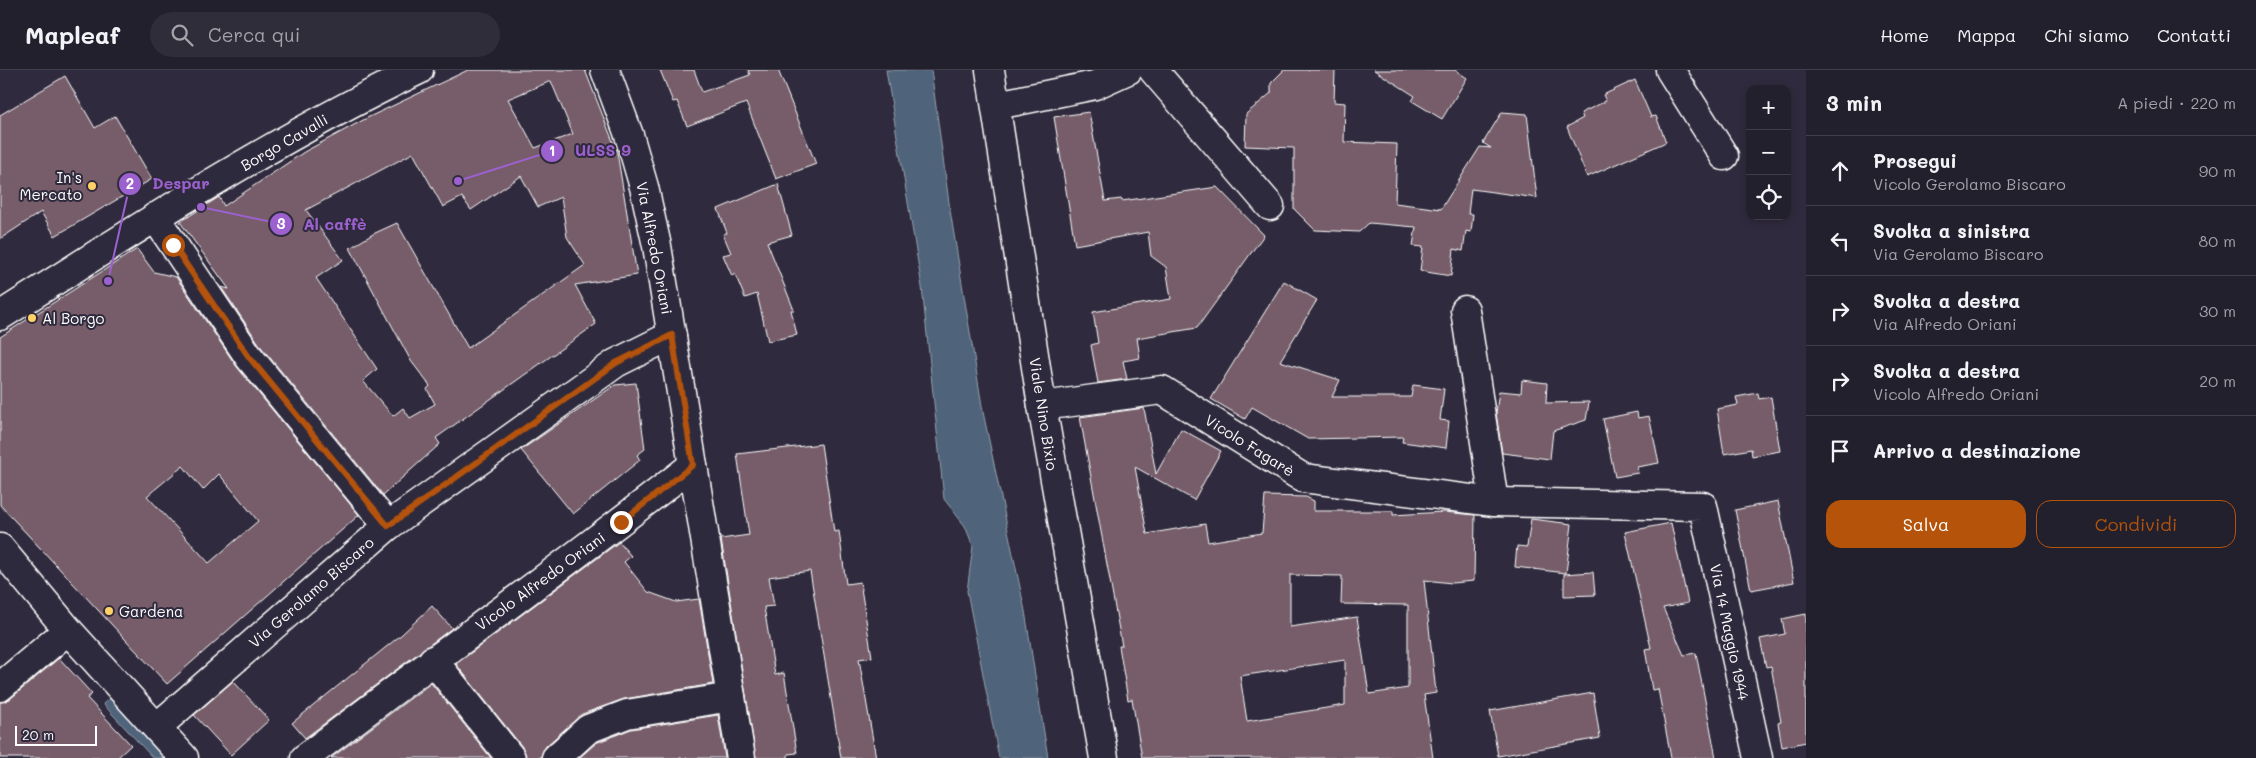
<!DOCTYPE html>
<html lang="it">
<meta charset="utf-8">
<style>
body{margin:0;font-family:Mali,sans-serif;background:#2f2d3a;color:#f1f3f6}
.controls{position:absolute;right:15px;top:15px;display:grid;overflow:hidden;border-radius:10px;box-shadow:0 2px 8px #0003}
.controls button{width:45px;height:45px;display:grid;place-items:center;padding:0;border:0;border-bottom:1px solid #403e4a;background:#23202e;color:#f1f3f6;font:25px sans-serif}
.scale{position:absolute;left:15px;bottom:12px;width:82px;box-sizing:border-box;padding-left:5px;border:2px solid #fff;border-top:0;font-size:14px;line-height:18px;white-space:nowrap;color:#fff;-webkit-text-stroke:4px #2f2a3d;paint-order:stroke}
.stop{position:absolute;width:15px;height:15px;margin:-11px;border:4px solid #b45309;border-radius:50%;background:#fff}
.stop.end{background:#b45309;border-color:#fff;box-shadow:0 1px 5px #0008}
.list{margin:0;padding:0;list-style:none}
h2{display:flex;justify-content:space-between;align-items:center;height:65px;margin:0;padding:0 20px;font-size:21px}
h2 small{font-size:16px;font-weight:400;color:#a3a3aa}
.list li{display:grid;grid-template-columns:32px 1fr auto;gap:15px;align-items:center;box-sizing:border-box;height:70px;padding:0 20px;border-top:1px solid #403e4a}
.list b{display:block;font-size:19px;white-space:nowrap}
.list p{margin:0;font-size:16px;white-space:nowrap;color:#a3a3aa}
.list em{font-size:16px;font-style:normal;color:#a3a3aa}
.actions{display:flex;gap:10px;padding:15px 20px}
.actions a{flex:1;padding:11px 0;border:1px solid #b45309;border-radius:15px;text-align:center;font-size:18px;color:#b45309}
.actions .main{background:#b45309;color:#fff}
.icon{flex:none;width:28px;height:28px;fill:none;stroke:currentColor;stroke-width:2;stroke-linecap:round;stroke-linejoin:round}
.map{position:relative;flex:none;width:1806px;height:688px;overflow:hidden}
header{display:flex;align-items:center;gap:30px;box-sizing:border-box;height:70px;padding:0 25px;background:#23202e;border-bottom:1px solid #403e4a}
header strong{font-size:24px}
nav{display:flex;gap:28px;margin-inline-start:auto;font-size:18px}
.search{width:350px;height:45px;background:#2f2d3a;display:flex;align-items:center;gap:12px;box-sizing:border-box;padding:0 18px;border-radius:28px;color:#a3a3aa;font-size:19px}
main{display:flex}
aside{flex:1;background:#23202e}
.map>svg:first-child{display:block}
.water{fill:#4f647a;stroke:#95a2af}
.building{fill:#765d69;stroke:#fff;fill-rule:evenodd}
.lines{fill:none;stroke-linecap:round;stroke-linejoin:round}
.minor-casing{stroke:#fff;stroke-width:31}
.major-casing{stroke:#fff;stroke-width:31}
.minor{stroke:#2f2a3d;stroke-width:28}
.major{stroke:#2f2a3d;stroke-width:28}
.route{stroke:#b45309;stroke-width:6}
.poi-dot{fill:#ffd166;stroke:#2f2a3d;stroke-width:2}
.labels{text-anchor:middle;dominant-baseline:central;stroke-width:4;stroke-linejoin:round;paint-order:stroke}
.street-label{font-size:15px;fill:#fff;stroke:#2f2a3d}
.poi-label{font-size:15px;fill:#fff;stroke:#2f2a3d;text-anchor:start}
.leader{fill:none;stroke:#9c61cf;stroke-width:2}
.callout-dot{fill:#9c61cf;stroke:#2f2a3d;stroke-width:2}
.mark-label{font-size:15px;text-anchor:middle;font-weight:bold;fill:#fff}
.callout-label{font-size:16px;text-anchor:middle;font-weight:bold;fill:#9c61cf;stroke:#2f2a3d;stroke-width:4;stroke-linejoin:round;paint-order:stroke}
</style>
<header>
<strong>Mapleaf</strong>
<div class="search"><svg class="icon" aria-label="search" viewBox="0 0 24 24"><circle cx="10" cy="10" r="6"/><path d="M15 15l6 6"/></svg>Cerca qui</div>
<nav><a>Home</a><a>Mappa</a><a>Chi siamo</a><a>Contatti</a></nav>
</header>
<main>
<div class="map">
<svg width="1806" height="688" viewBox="0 0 1806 688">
<rect width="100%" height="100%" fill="#2f2a3d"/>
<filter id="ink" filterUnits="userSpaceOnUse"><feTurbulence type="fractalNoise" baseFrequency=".02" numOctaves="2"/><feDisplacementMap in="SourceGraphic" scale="10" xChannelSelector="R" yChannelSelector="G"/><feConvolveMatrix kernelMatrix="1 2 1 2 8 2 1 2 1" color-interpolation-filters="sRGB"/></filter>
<g filter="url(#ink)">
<g class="water">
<path d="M886,0H931L950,140L983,342L1025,541L1048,688H999L967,521L973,476L965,456L944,429L922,217Z"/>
<path d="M114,624L173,688H153L103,634Z"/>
</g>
<g class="building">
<path d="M468,0H585L617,82L637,205L575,215L596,254L436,368L440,374L383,425L262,278L221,217L229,219L180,152L219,127L224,136L304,82L367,48ZM551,11L573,64L535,78L508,29ZM413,83L443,137L462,127L471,140L521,106L538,137L561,127L567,167L585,195L468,278L397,153L373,164L350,178L411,291L430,316L427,319L435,334L410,348L403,338L393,346L363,311L377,299L316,208L343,190L306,140Z"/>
<path d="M660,0H694L702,22L750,5L748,0H778L816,94L776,109L746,33L687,56L677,31L673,32Z"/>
<path d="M1284,0H1335L1334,32L1345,33L1344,72L1397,74L1395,133L1441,139L1480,77L1491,78L1483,73L1502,42L1527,44L1537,128L1471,119L1468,144H1473L1471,162L1466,161L1463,181L1454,179L1451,206L1420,201L1423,177L1413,176L1416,157L1369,153L1359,162L1315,160L1294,139V78L1245,76L1246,44L1271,23V13Z"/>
<path d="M1374,0H1455L1467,8L1442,49L1412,31L1415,26Z"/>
<path d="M65,6L95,58L115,46L152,109L55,166L41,142L0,169V45Z"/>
<path d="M1635,10L1651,47L1656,46L1666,72L1587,107L1567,57L1583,48L1581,43L1606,31L1603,25Z"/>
<path d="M1089,42L1105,131L1121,129L1122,131L1217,117L1264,165L1197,258L1137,268L1140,288L1123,291L1127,309L1098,313L1091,275L1098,273L1093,242L1171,229L1166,197L1151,186L1148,162L1075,175L1054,47Z"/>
<path d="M778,114L792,165L767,172L794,240H791L797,265L768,271L757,224L745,228L735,204L732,206L723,185L731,183L723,164L727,163L718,139Z"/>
<path d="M137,179L154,202L176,207L237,297L359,445L167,614L0,435V267ZM183,396L203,420L219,404L258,451L209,493L147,426Z"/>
<path d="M1284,211L1317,230L1280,291L1340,310L1332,327H1411L1413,315L1444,319L1440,350L1449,351L1446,378L1402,372L1403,367L1308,369L1252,337L1245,349L1211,329Z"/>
<path d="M1522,310L1547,313L1546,333L1589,332L1586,350L1553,361L1550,389L1502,383L1496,343L1499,321L1521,323Z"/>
<path d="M636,313L645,379L637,385L640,390L573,444L521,380L615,315Z"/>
<path d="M1758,323L1759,329L1771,327L1780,381L1752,386L1751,379L1724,384L1717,339L1738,335L1736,327Z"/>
<path d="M1144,338L1156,404L1181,359L1221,381L1194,430L1135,397L1147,464L1205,454L1208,472L1262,463L1265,426L1306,427L1314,431V441H1393V445L1444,442L1475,445L1474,511L1452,513L1424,510L1436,623L1424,625L1433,688H1142L1132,629L1128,630L1119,576H1122L1080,347ZM1290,505L1342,506L1341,534L1408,535V618L1369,624L1357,547L1290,557ZM1345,590V635L1247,651L1240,606Z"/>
<path d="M1637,342L1638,348L1649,346L1659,393L1637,397L1638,403L1615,407L1603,349Z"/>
<path d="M821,374L834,462L839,461L846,514L860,512L872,587L859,589L876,688H841L810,501L769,507L774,536L764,537L775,605L784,603L797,683L788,684V688H756L721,469L749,465L737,384Z"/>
<path d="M1778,431L1794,512L1751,520L1735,440Z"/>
<path d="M1531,449L1572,454L1566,503L1515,497L1517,476L1527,477Z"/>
<path d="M1671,453L1688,533L1663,538L1684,585L1696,583L1716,688H1671L1658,619L1652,620L1645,579L1651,578L1625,462Z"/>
<path d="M619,472L631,486L624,492L648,522L676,532L699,529L713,614L624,629L582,644L546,676L541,688H526L523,678L456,594Z"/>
<path d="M1593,502L1595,525L1564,526V504Z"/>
<path d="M432,536L452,558L305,668L292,653L401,565Z"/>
<path d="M1806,544V672L1782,677L1778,653L1781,652L1771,596L1766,597L1760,569L1785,564L1782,549Z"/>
<path d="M59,588L92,624L87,628L131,675L117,688H0V632L10,629Z"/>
<path d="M233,611L269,650L231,685L194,645Z"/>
<path d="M431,613L491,688H331Z"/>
<path d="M1593,623L1600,668L1498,686L1490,641Z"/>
<path d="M718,645L725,688H579L596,673L631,659Z"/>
</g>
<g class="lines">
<g class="minor-casing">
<g id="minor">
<path d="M605,0L629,65L644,117L657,176L741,688"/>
<path d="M1153,0L1270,136"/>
<path d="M1670,0L1724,86"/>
<path d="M997,35L1095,15L1128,0"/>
<path d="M155,147L249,287L388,456"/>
<path d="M1465,240L1494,432"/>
<path d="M0,246C136,159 273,70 419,0"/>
<path d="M1042,336L1162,320L1303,408L1494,432L1703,436L1758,688"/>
<path d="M0,478L68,560L184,688"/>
<path d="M433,590L511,688"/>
<path d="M0,617L68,560"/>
<path d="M157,657L388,456L616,293L672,265"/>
<path d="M305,688C434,589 566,495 693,395"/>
<path d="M556,688L588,659L627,644L731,627"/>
</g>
</g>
<g class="major-casing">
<path id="major" d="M990,0L1042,336L1104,688"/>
</g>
<use href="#minor" class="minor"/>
<use href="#major" class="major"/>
</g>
</g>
<g class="lines" filter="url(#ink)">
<path class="route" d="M173,175L249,287L388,456L616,293L672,265L693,395L621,452"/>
</g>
<g class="poi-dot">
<circle cx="92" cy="116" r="5"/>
<circle cx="32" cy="248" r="5"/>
<circle cx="109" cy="541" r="5"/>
</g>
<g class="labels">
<g class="street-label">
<text transform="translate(284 72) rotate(-30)">Borgo Cavalli</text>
<text transform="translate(655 178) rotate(79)">Via Alfredo Oriani</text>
<text transform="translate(1044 344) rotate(81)">Viale Nino Bixio</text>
<text transform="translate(1250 375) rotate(32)">Vicolo Fagarè</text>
<text transform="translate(540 511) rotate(-36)">Vicolo Alfredo Oriani</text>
<text transform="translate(311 522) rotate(-41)">Via Gerolamo Biscaro</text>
<text transform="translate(1730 562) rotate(78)">Via 14 Maggio 1944</text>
</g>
<g class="poi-label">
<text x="82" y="107" text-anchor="end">In's<tspan x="82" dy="17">Mercato</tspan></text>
<text x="42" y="248">Al Borgo</text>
<text x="119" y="541">Gardena</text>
</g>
</g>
<path class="leader" d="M458 111L552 81M108 211L130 114M201 137L281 154"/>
<g class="callout-dot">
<circle cx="458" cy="111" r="5"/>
<circle cx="108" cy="211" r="5"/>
<circle cx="201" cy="137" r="5"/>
<circle cx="552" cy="81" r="12"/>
<circle cx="130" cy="114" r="12"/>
<circle cx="281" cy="154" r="12"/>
</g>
<g class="mark-label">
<text x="552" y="86">1</text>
<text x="130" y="119">2</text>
<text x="281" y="159">3</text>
</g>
<g class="callout-label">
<text x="603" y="86">ULSS 9</text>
<text x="181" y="119">Despar</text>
<text x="335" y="160">Al caffè</text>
</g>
</svg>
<div class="controls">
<button>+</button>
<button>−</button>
<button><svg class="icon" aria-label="locate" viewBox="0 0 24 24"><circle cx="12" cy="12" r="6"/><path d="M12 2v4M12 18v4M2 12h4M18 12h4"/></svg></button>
</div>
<div class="scale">20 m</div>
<div class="stop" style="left:173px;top:175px"></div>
<div class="stop end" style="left:621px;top:452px"></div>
</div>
<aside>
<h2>3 min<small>A piedi · 220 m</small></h2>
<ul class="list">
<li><svg class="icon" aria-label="ahead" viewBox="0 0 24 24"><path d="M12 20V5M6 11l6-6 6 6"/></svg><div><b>Prosegui</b><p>Vicolo Gerolamo Biscaro</p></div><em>90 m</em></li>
<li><svg class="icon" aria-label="left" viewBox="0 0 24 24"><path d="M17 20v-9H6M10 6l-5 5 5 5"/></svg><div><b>Svolta a sinistra</b><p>Via Gerolamo Biscaro</p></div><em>80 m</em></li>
<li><svg class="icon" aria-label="right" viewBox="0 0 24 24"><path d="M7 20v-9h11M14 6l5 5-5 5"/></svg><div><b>Svolta a destra</b><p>Via Alfredo Oriani</p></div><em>30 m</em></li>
<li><svg class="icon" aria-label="right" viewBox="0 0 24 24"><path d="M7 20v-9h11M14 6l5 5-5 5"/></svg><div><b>Svolta a destra</b><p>Vicolo Alfredo Oriani</p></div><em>20 m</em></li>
<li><svg class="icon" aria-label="arrive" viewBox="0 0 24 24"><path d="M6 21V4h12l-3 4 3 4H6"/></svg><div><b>Arrivo a destinazione</b></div></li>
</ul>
<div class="actions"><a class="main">Salva</a><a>Condividi</a></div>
</aside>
</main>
